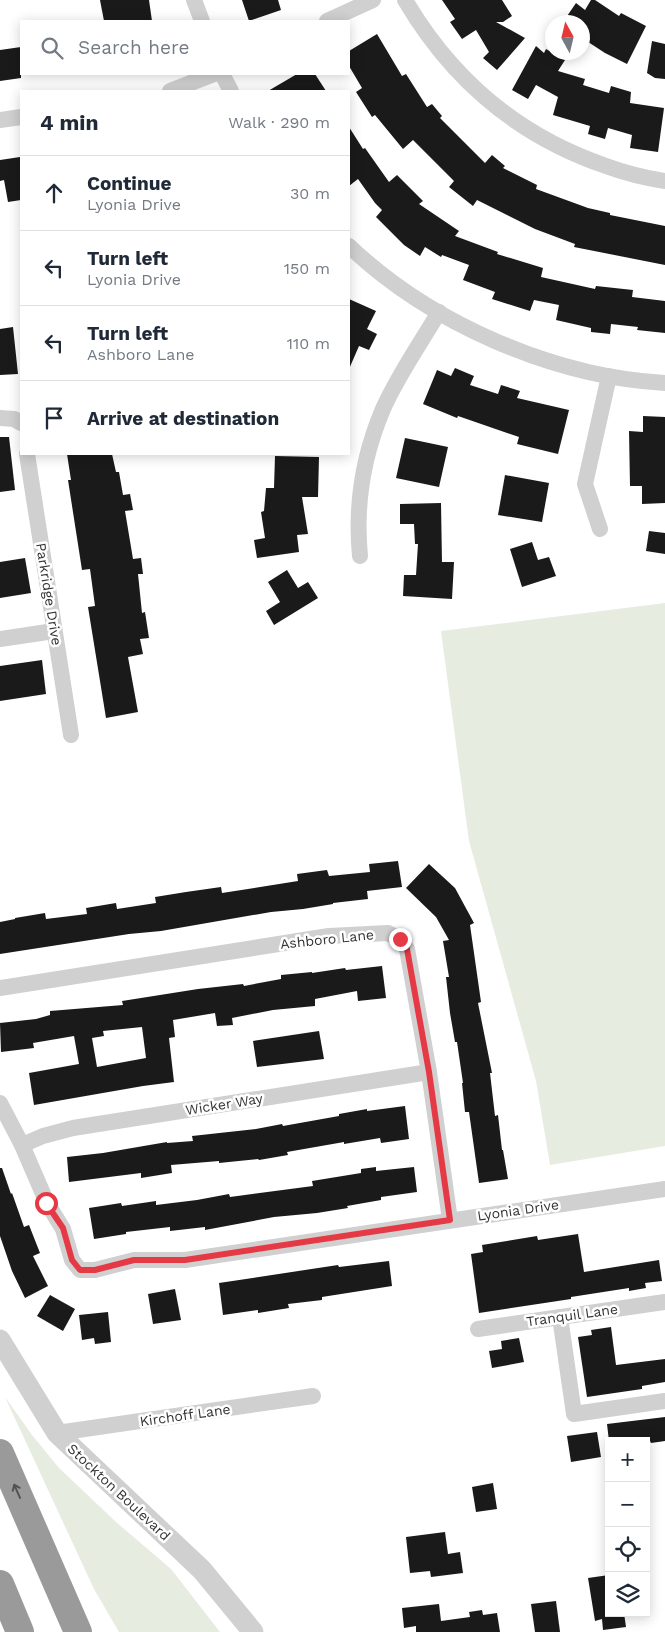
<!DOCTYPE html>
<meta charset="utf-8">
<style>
body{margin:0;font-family:"Work Sans",sans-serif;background:#f2f2f3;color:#1f2937}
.controls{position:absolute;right:15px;bottom:15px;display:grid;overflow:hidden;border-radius:0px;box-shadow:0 2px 12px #0003}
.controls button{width:45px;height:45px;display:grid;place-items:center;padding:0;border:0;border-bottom:1px solid #e0e1e3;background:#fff;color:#1f2937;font:25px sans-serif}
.compass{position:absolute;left:545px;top:15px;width:45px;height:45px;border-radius:50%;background:#fff;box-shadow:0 2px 12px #0003;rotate:352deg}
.stop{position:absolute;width:15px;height:15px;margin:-11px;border:4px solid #e63946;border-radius:50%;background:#fff}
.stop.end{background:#e63946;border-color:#fff;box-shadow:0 1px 5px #0008}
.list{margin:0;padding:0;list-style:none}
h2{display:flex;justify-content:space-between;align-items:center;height:65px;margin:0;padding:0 20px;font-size:21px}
h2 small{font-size:16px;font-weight:400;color:#747a83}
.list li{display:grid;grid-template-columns:32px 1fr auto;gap:15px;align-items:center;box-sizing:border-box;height:75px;padding:0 20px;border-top:1px solid #e0e1e3}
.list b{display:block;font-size:19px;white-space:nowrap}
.list p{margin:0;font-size:16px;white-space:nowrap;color:#747a83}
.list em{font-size:16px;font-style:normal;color:#747a83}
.icon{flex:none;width:28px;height:28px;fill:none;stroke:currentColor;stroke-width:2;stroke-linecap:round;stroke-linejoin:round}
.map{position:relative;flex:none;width:665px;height:1632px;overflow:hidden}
.search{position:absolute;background:#fff;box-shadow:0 2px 12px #0003;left:20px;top:20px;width:330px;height:55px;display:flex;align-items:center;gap:12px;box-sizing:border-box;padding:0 18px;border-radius:0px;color:#747a83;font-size:19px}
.panel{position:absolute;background:#fff;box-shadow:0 2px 12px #0003;left:20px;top:90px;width:330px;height:365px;border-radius:0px}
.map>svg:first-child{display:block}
.green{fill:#e6ecdf}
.building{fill:#1a1a1a;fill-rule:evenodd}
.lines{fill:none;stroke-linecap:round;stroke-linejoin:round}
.minor{stroke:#d0d0d0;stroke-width:16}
.tertiary{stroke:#d0d0d0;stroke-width:21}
.motorway{stroke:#9a9a9a;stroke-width:28}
.oneway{stroke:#525252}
.route{stroke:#e63946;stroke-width:6}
.labels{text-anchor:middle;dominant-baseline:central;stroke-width:5;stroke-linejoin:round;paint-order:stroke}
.street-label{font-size:14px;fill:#333;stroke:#fff}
</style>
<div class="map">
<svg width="665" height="1632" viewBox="0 0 665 1632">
<rect width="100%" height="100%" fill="#fff"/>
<g class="green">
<path d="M665,603V1146L550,1165L536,1081L469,841L441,631Z"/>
<path d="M5,1397L32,1435L59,1468L116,1522L171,1569L220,1632H119L94,1589Z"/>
</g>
<g class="building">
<path d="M100,0H149L152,21H104Z"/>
<path d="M242,0H278L281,10L249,21Z"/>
<path d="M442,0H502L512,16L503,22H496L525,38L497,70L483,58L489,52L476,30L462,39L450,22L455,19Z"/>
<path d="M591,0H595L619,16L621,13L646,26L627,64L605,53L582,38V22H563L576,3L585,10Z"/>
<path d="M377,34L402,76L406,74L427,107L432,104L442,116L440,118L485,163L492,155L505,166L503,168L537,185L536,189L588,208L610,213V215L665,226V265L574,247L575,244L535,229L477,200L473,206L449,187L454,181L413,140L403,149L375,115L372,117L356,92L362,88L349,66V51Z"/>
<path d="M652,41L665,44V79L655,78L647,73Z"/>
<path d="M536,46L544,53L546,49L565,60L558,71L585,79L583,85L609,93L611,86L631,92L630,103L664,108L658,152L630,148L632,135L608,128L605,139L588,134L590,126L553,115L558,97L536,85L528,99L512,90Z"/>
<path d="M21,47V78L0,81V50Z"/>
<path d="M297,74H315L326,91H268Z"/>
<path d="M349,127L363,149L365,148L389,182L397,175L423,201L419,204L459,231L455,236L498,252L497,254L543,268L541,277L595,289L596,286L633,290L632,297L665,301V333L637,330L638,327L611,324L610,334L591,332V328L556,320L559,305L534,300L530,311L492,299L495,292L463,280L469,265L442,255L441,257L425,247L420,256L404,245L376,217L382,210L375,203L358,179L349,186Z"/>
<path d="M20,157L21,200L8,202L4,180L0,181V160Z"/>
<path d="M349,299L376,311L367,329L377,334L369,350L359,346L349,369Z"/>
<path d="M13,327L18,374L0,375V329Z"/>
<path d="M455,368L474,376L470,385L498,394L501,385L520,391L517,398L569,410L558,454L517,444L519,437L458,416L457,418L423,404L437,370L451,376Z"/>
<path d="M643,416L665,417V503L642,504V486H630L629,431L643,432Z"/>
<path d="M0,437H9L15,490L0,492Z"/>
<path d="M405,438L448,447L439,487L396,478Z"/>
<path d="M67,454H112L116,472H119L123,495L130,494L133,510L125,511L133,559L141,558L143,574H138L142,613L145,612L149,638L140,639L143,654L128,657L138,712L106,718L88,607L95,606L90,569L82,570L68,480H71Z"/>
<path d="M275,456L319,457L318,497H302L308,534L297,535L299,552L257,558L254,540L265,538L261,512L264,511L266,488H274Z"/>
<path d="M505,475L549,483L542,522L498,515Z"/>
<path d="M441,503L442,562H454L452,599L403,596L404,575H416L418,544H415L414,524H400V504Z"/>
<path d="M649,531L665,533V554L646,551Z"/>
<path d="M532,542L538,560L549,557L556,576L522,587L510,549Z"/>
<path d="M25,558L31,593L0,598V562Z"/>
<path d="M287,570L298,588L308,582L318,598L274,625L266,611L280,602L268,582Z"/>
<path d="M42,660L46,694L0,701V666Z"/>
<path d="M398,861L402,887L367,891L368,899L333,903V904L303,909L271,912L161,931L129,934L0,954V922L15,919V918L45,913L46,919L87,914L86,908L116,903L117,909L156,903L155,897L186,892L221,887L222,893L298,881L297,874L327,870L329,876L370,872L369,864Z"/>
<path d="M429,864L455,888L474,923L470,925L481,1002L478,1003L492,1073H490L495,1116L498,1115L502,1150H503L508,1179L479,1183L469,1112H465L462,1083H463L457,1042H455L450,1013L446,977H449L443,941L449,940L436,917L406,888Z"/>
<path d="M382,966L386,998L358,1001L357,991L315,999V1006L273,1010L232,1018L233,1025L217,1026L215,1013L173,1020L175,1037L169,1038L174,1082L143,1086L34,1105L29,1073L79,1064L74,1036L33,1043L34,1048L1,1052L0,1023L36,1019L50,1015V1011L123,1005L122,1001L198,989L243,984L244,986L281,979V975L312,972V973L345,968L346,970ZM142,1027L146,1058L97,1067L92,1038L104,1036L103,1031Z"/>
<path d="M319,1031L324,1059L257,1067L253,1041Z"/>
<path d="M405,1106L409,1139L381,1143L380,1138L344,1144V1142L287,1152L288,1155L259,1160L258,1159L219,1163V1161L171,1165L172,1173L141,1178V1173L69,1182L67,1157L103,1153L167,1142V1143L193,1141L192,1136L256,1129L282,1124L283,1126L339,1116V1114L367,1109V1111Z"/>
<path d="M376,1167V1171L414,1167L417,1192L381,1197V1200L347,1206L348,1208L317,1213L274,1217L205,1230V1227L170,1231V1227L126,1232V1234L94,1239L89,1208L121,1203L122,1206L156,1201V1205L197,1200L229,1194L230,1197L313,1186L312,1181L361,1173V1169Z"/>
<path d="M0,1168H2L11,1194L12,1193L24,1227L29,1225L40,1253L33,1256L48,1286L25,1298L12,1271L0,1236Z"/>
<path d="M578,1234L584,1272L659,1260L662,1281L645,1283L646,1288L629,1291V1288L571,1297V1299L479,1313L471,1254L483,1252L482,1245L537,1236L538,1240Z"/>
<path d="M389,1261L392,1286L322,1297V1300L288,1304L289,1308L258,1313V1310L223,1315L219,1283L338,1265L339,1267Z"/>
<path d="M175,1289L181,1320L153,1324L148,1294Z"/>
<path d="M50,1295L75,1309L63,1331L37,1316Z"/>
<path d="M108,1312L111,1342L95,1344L94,1338L82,1340L79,1315Z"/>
<path d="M611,1327L616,1365L665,1359V1382L642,1386V1389L587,1397L578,1337L592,1335L591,1330Z"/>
<path d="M519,1338L524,1362L492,1368L489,1351L502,1349L501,1341Z"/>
<path d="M665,1417V1441L651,1443L650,1441H609L607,1424Z"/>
<path d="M597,1432L601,1457L571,1462L567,1436Z"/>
<path d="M493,1483L497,1509L476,1512L472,1487Z"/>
<path d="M445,1532L448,1554L460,1552L463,1573L431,1577L430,1571L410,1573L406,1537Z"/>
<path d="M609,1575V1613H624L626,1627L603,1630L602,1619L595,1621L588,1578Z"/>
<path d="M556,1601L560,1632H535L531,1604Z"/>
<path d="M439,1604L441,1621L470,1617L469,1612L482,1610L483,1615L497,1613L500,1632H416V1626L404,1628L402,1608Z"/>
</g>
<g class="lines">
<g class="minor">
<path d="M194,0L202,21"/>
<path d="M405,0C452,80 518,136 606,166C625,173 645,178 665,181"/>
<path d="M327,21L373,0"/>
<path d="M222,74L231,91"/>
<path d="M170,91L214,74"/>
<path d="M0,120L21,117"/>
<path d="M349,246C430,323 553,377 665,383"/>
<path d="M0,418L14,419L21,423"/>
<path d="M27,454L71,735"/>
<path d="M600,529L585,484L609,376"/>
<path d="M360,556C355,505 363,456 383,409C398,375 420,344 439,312"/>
<path d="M0,639L54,631"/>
<path d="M0,988L329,936L388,933L400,939L407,949L429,1072L450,1220"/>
<path d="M0,1103L22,1145L47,1203L63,1229L72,1260L80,1270H95L134,1260H185L665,1189"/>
<path d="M22,1145L43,1136L73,1128L429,1072"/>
<path d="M560,1317L574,1414L665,1401"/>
<path d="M478,1329L665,1302"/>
<path d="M57,1433L313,1396"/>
</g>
<path class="tertiary" d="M0,1340L57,1433L202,1570L253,1632"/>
<g class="motorway">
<path d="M0,1453L78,1632"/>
<path d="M0,1584L20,1632"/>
</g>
</g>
<defs><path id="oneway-shaft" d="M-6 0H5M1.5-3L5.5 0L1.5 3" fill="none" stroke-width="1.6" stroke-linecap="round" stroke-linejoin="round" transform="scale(1.25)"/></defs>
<use class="oneway" href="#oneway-shaft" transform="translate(17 1491) rotate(-114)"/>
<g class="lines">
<path class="route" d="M46,1203L63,1228L72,1260L80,1270H95L134,1260H185L450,1220L429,1072L407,949L400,939"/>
</g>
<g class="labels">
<g class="street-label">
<text transform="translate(49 594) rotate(81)">Parkridge Drive</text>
<text transform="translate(327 939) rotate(-6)">Ashboro Lane</text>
<text transform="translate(224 1104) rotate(-9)">Wicker Way</text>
<text transform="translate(518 1210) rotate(-8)">Lyonia Drive</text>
<text transform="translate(572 1315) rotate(-8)">Tranquil Lane</text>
<text transform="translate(185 1415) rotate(-8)">Kirchoff Lane</text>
<text transform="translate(119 1492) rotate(43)">Stockton Boulevard</text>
</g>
</g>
</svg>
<div class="controls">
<button>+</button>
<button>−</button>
<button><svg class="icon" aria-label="locate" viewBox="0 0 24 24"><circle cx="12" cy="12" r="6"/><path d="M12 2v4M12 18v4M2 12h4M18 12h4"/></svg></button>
<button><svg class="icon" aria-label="layers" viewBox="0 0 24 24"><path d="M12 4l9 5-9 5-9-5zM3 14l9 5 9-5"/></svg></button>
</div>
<svg class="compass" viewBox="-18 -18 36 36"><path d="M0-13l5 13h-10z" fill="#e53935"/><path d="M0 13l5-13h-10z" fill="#747a83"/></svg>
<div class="stop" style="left:46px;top:1203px"></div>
<div class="stop end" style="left:400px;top:939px"></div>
<div class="search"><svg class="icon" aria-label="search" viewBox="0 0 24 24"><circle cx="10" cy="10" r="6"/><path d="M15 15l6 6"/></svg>Search here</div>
<section class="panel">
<h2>4 min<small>Walk · 290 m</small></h2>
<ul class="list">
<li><svg class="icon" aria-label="ahead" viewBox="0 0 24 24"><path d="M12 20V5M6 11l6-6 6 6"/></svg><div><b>Continue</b><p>Lyonia Drive</p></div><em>30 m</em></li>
<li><svg class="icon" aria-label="left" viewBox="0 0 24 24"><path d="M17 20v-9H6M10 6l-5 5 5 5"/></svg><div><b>Turn left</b><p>Lyonia Drive</p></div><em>150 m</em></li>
<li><svg class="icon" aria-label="left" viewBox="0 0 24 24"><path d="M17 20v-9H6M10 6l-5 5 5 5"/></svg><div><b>Turn left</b><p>Ashboro Lane</p></div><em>110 m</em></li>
<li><svg class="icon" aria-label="arrive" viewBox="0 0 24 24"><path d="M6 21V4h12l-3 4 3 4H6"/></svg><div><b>Arrive at destination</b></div></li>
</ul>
</section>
</div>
